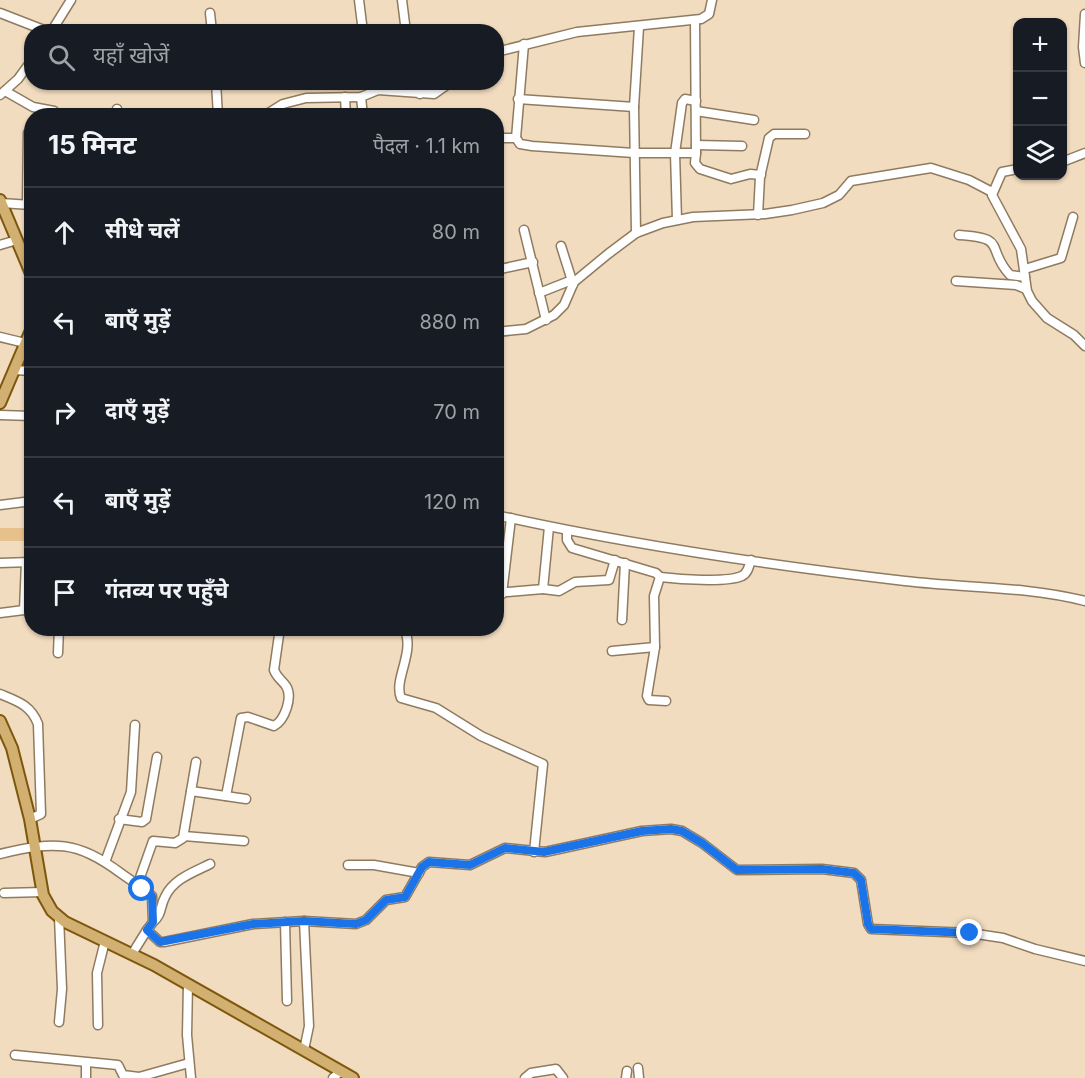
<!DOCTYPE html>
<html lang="hi">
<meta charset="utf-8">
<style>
body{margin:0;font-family:Inter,"Noto Sans Devanagari",sans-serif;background:#20242c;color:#f1f3f6}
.controls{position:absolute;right:18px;top:18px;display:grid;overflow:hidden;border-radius:12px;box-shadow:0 2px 4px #0004}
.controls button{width:54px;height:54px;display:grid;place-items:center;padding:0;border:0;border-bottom:2px solid #363941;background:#171b24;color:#f1f3f6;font:30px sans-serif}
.stop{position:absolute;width:18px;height:18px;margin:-14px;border:4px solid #1a73e8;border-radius:50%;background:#fff}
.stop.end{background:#1a73e8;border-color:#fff;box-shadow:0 2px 6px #0008}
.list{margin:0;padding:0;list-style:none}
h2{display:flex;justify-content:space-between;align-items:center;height:78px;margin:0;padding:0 24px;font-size:26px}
h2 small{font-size:20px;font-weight:400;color:#9ea1a6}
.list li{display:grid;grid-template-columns:39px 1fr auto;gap:18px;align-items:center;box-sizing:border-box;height:90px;padding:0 24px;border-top:2px solid #363941}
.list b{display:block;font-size:22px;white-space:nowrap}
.list em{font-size:20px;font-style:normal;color:#9ea1a6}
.icon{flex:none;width:33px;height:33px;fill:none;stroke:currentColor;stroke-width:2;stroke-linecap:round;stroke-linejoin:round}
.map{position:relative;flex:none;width:1085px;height:1078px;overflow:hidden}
.search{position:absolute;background:#171b24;box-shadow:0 2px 4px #0004;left:24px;top:24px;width:480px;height:66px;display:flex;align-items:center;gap:15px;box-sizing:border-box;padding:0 21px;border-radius:24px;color:#9ea1a6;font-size:22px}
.panel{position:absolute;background:#171b24;box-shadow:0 2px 4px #0004;left:24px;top:108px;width:480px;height:528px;border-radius:24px}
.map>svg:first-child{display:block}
.green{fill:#e7c18c}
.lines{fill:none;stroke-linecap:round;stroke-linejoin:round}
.minor-casing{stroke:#8f7b60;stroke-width:11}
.major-casing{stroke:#7d570e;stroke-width:14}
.minor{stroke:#fff;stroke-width:8}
.major{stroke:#d2b071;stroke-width:10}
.route{stroke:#1a73e8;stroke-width:8}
</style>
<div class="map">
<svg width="1085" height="1078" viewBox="0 0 1085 1078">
<rect width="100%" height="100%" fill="#f2dcbf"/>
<rect class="green" x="0" y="528" width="28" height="13"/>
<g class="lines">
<g class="minor-casing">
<g id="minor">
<path d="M359,0L363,32"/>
<path d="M402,0L406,32"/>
<path d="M0,13L49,32"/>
<path d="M210,13L212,32"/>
<path d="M1085,14L1083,47L1085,63"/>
<path d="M51,32L71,0"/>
<path d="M496,52L577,32L701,19L709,14L712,0"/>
<path d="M216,82L218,116"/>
<path d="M417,82L420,94"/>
<path d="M5,91L33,107L54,111"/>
<path d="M0,95L18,79L32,60"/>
<path d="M345,97L346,116"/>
<path d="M361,97L363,116"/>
<path d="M518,99L634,107"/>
<path d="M696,111L754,120"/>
<path d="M117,116V109"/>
<path d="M264,116L283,104L306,98L361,97L378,90L434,94L451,82"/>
<path d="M496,138H516L524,44"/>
<path d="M516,138L520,144L532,146L634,153H696L695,20"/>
<path d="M696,145L742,146"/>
<path d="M696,153L695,163L700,169L731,179L750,174L761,175"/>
<path d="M1062,162L1085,153"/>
<path d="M1018,169L1002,172L992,195L1021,249L1027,291L1032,301L1047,318L1074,335L1085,346"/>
<path d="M1,203L31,205"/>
<path d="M27,204L28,133"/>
<path d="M758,215L760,177L769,138L774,134H805"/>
<path d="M677,220L675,153L682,103L685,99L696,101"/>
<path d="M524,230L546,320"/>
<path d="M636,233L634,107L639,27"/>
<path d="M959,235C1009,238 985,248 1010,275L1025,277"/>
<path d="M0,245L17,240"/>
<path d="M561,246L573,284"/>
<path d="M1025,269L1061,258L1073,217"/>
<path d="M496,270L533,262"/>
<path d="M956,281L1016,285L1026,289"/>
<path d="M539,293L572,280"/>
<path d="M496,332L526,329L554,315L564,305L574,282L608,254L636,233L663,223L693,217L765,214L792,210L823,203L839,195L851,181L931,168L969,180L992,192"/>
<path d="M0,337L25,343"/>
<path d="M14,370L32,371"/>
<path d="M0,415L32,416"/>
<path d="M0,505L32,501"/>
<path d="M496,515C631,545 768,565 905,581C964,588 1026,586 1085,601"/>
<path d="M567,531V540L572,548L656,573L660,577L654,596L655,647L647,696L649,700L666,701"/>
<path d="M0,563L31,562"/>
<path d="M660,577C678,579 726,583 742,576C748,573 749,566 751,560"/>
<path d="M543,589L559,591L575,582L609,580L615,560"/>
<path d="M496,593L543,589L549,527"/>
<path d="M502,594L511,518"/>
<path d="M0,613L24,610L26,562"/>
<path d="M622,620L625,563"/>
<path d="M404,628C416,652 393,679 401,698L436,708L481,736L543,764L534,852"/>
<path d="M612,651L655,647"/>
<path d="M58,653L59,628"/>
<path d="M0,694C17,701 31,705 38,724L41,814L30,819"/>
<path d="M191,791L246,799"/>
<path d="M226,796L241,718L248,717L274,726C285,720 293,697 286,686C282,680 277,678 274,670L280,628"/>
<path d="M119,819L142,822L146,819L157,757"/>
<path d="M184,836L244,841"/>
<path d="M0,854C55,841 76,840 122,874C132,881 143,888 152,896L153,922L147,930"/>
<path d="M105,862L131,792L135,725"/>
<path d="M348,865H374L419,873"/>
<path d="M137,886L153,841L175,843L183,838L196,762"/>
<path d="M4,893L43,892"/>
<path d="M59,917L62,989L59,1022"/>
<path d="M304,921L309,1026L304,1050"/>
<path d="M153,922C162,915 160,906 165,897C173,879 194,872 210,864"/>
<path d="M285,922L287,1001"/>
<path d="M132,954L147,930L160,942H164L253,924L304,921L356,924L366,920L386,900L405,897L422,867L429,862L470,865L505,848L545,852L642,831L671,829L682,831L702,843L737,870L822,869L854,873L861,880L868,924L871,929L970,933L1003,938L1035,949L1085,961"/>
<path d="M188,984L187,1035L191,1078"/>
<path d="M98,1025L97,973L105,941"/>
<path d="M15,1055L118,1065L123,1075L139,1077L189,1063"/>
<path d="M638,1068L639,1078"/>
<path d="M86,1078V1063"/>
<path d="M333,1078L341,1071"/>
<path d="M525,1078L531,1073L556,1069L563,1078"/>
<path d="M626,1078L627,1071"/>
</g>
</g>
<g class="major-casing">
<g id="major">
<path d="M0,200L32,276"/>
<path d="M0,403L32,328"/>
<path d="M0,721L12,748L30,819L43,895L52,911L65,922L154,965L353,1078"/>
</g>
</g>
<use href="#minor" class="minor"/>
<use href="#major" class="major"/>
</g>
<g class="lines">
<path class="route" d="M142,889L152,896L153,922L147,930L160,942L253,924L304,921L356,924L366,920L386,900L405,897L422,867L429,862L470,865L505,848L544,852L642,831L671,829L682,831L702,843L737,870L822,869L854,873L861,880L868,924L871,929L970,933"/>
</g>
</svg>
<div class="controls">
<button>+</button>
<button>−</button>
<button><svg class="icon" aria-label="layers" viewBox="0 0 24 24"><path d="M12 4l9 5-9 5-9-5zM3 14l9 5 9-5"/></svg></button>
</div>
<div class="stop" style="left:142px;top:889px"></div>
<div class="stop end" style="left:970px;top:933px"></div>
<div class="search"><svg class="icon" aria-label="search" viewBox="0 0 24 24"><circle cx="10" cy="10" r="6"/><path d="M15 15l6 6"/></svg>यहाँ खोजें</div>
<section class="panel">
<h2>15 मिनट<small>पैदल · 1.1 km</small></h2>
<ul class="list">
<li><svg class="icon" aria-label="ahead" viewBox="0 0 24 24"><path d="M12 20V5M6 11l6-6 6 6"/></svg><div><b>सीधे चलें</b></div><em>80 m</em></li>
<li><svg class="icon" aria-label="left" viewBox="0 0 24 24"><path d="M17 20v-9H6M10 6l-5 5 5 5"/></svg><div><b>बाएँ मुड़ें</b></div><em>880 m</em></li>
<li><svg class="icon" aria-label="right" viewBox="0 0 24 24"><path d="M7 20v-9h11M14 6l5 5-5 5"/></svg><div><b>दाएँ मुड़ें</b></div><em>70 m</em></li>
<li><svg class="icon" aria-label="left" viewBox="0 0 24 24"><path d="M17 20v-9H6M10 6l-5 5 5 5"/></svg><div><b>बाएँ मुड़ें</b></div><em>120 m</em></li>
<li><svg class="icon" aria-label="arrive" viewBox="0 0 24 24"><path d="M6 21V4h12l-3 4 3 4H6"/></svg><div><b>गंतव्य पर पहुँचे</b></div></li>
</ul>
</section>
</div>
